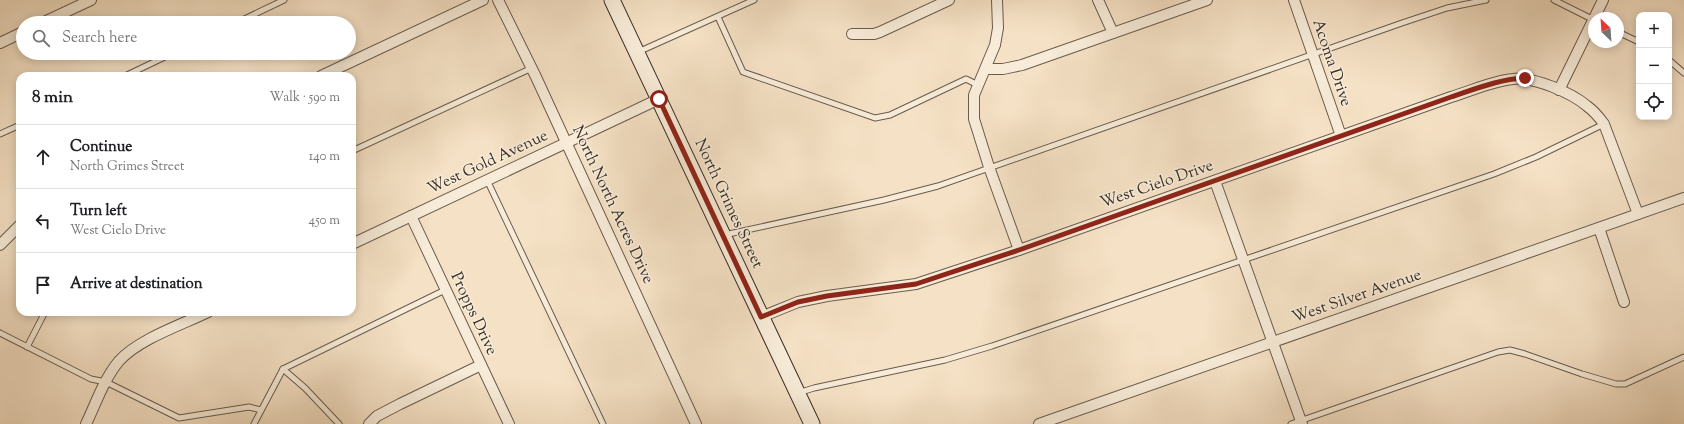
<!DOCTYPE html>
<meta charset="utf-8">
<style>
body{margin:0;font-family:"Sorts Mill Goudy",serif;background:#f6f6f6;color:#202124}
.controls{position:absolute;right:12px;top:12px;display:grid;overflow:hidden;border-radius:8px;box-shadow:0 2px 10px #0003}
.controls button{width:36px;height:36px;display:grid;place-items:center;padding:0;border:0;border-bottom:1px solid #e0e0e0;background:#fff;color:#202124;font:20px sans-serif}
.compass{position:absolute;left:1588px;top:12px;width:36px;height:36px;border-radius:50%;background:#fff;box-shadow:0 2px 10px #0003;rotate:335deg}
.stop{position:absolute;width:12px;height:12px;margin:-9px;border:3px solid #8f2418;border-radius:50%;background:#fff}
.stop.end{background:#8f2418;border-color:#fff;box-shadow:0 1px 4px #0008}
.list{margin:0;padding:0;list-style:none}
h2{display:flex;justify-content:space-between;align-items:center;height:52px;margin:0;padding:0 16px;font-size:17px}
h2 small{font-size:13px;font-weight:400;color:#757577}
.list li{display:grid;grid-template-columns:26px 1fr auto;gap:12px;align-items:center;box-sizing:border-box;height:64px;padding:0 16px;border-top:1px solid #e0e0e0}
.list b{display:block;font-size:15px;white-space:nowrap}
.list p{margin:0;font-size:13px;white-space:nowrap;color:#757577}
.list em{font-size:13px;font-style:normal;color:#757577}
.icon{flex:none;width:22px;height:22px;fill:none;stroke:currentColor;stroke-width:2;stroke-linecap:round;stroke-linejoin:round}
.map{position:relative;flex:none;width:1684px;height:424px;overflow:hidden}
.search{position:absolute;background:#fff;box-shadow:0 2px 10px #0003;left:16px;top:16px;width:340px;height:44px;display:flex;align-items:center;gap:10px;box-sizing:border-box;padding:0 14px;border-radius:22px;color:#757577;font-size:15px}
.panel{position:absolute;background:#fff;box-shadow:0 2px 10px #0003;left:16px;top:72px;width:340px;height:244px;border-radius:12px}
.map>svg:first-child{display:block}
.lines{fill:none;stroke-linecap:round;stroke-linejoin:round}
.lane-casing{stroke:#695c4e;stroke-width:7}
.street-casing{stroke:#695c4e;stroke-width:12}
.secondary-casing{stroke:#3a2f27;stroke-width:17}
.lane{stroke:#f8ecd9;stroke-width:5}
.street{stroke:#f8ecd9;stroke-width:10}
.secondary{stroke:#f8ecd9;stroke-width:15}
.route{stroke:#8f2418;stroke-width:5}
.labels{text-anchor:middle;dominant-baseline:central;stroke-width:3;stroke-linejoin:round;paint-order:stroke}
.street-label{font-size:16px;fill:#3a2f27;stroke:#f8ecd9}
</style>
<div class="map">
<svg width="1684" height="424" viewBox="0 0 1684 424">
<rect width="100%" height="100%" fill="#f5e1c5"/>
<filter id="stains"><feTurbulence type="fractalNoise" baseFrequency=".005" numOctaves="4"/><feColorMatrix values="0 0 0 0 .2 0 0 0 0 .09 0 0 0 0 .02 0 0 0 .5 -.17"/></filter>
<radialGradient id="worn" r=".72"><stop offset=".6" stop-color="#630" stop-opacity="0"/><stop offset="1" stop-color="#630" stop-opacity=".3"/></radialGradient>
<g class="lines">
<g class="lane-casing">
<g id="lane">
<path d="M1554,0L1594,20"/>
<path d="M718,17L743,72L875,118L890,115L966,79L978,85"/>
<path d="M236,23L284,0"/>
<path d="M1618,32L1639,42"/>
<path d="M638,52L754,0"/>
<path d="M1669,60L1684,73"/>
<path d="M125,76L173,53"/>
<path d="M0,134L20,125"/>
<path d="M352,151L532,68"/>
<path d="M487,180L603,424"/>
<path d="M724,235L884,200L938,186L1402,23L1447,8L1486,0"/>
<path d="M0,333L91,379L106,382L179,418L249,407L261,410"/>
<path d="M27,347L45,312"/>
<path d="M283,369L305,388L339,424"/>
<path d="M798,393L814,388L945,360L992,346L1494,174L1536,157L1604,124"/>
<path d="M254,424L283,369L445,290"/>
<path d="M1291,424L1498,352L1510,350L1525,354L1582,374L1616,384H1625L1684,357"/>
</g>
</g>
<g class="street-casing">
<g id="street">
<path d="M498,0L536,77L696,424"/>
<path d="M997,0L998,28L995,45L974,95V119L989,167L1019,250"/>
<path d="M1098,0L1113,33"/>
<path d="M1294,0L1341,136"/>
<path d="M42,23L91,0"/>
<path d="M852,34H874L880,32L949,0"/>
<path d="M0,43L23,32"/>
<path d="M987,69H1003L1022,65L1207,0"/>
<path d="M321,76L483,0"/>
<path d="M1559,90L1603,0"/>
<path d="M1215,181L1302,424"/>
<path d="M411,216L509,424"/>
<path d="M1599,228L1624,302"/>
<path d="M352,244L659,99"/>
<path d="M0,245L20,225"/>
<path d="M761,317L798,302L827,296L916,284L1019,250L1451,97C1471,91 1492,81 1513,79C1533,76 1572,93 1587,106C1594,111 1599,117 1604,124L1638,214"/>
<path d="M86,424C96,403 104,379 119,361C139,339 181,325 208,312"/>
<path d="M369,424L377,416L400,404L481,365"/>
<path d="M1039,424L1684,198"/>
</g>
</g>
<g class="secondary-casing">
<path id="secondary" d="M612,0L812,424"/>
</g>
<use href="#lane" class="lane"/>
<use href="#street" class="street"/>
<use href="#secondary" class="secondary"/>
</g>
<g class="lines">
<path class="route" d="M659,99L761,317L798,302L827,296L916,284L1019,250L1451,97C1475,89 1500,79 1525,78"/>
</g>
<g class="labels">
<g class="street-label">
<text transform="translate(1331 63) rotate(71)">Acoma Drive</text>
<text transform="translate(488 163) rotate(-25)">West Gold Avenue</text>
<text transform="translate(1157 185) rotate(-19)">West Cielo Drive</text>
<text transform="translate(728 204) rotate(65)">North Grimes Street</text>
<text transform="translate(612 205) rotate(65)">North North Acres Drive</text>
<text transform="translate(1357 297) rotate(-19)">West Silver Avenue</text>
<text transform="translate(473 314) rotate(65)">Propps Drive</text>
</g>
</g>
<rect width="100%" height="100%" filter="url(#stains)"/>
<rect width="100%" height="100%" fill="url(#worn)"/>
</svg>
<div class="controls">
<button>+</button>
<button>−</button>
<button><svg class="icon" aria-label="locate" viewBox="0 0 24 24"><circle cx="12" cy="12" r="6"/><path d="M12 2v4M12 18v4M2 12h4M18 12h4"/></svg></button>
</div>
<svg class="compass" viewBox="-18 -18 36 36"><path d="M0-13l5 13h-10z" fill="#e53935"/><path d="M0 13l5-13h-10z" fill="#757577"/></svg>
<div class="stop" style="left:659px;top:99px"></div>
<div class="stop end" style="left:1525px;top:78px"></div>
<div class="search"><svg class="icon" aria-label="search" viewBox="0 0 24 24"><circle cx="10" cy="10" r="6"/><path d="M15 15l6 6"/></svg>Search here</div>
<section class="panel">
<h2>8 min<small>Walk · 590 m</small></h2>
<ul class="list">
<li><svg class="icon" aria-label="ahead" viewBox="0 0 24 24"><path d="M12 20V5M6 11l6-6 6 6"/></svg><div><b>Continue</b><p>North Grimes Street</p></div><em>140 m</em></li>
<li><svg class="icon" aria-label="left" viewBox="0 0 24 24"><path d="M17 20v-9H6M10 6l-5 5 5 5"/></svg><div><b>Turn left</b><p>West Cielo Drive</p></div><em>450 m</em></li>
<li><svg class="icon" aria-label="arrive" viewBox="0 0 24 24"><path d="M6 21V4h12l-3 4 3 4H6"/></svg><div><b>Arrive at destination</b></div></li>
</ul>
</section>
</div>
